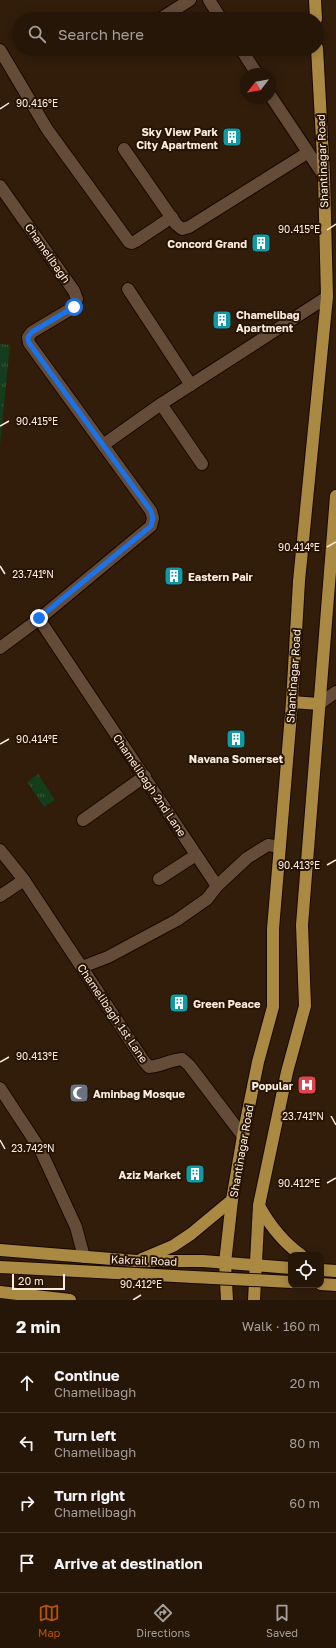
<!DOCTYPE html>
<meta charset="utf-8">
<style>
body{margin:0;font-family:"Golos Text",sans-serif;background:#322316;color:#f1f3f6}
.controls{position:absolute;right:12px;bottom:12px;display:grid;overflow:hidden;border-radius:8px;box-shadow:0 2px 10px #0003}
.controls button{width:36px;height:36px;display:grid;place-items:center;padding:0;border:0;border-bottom:1px solid #423529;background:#261608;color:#f1f3f6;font:20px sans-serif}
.compass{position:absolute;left:240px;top:68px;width:36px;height:36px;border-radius:50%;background:#261608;box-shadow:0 2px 10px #0003;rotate:239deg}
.scale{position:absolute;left:12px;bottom:10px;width:53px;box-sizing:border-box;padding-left:4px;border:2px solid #fbece1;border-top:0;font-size:11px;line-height:14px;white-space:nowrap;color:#fbece1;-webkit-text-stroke:3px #281403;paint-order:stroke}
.stop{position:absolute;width:12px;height:12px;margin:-9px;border:3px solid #1a73e8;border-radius:50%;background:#fff}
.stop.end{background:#1a73e8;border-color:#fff;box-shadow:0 1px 4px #0008}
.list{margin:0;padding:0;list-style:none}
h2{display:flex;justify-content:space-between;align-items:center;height:52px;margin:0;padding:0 16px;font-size:17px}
h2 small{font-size:13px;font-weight:400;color:#a49f9c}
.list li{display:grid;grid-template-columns:26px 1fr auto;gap:12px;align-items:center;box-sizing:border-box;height:60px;padding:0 16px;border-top:1px solid #423529}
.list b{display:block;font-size:15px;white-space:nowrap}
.list p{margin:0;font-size:13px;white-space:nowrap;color:#a49f9c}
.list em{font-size:13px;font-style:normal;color:#a49f9c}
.icon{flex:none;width:22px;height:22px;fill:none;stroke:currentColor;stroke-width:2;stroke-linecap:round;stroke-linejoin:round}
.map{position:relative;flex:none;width:336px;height:1300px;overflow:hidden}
.search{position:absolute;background:#261608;box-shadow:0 2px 10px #0003;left:12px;right:12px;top:12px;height:44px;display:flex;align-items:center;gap:10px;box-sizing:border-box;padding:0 14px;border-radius:22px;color:#a49f9c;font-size:15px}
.sheet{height:292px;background:#261608}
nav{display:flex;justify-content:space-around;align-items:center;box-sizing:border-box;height:56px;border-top:1px solid #423529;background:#261608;font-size:11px;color:#a49f9c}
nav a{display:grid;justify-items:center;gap:2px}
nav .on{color:#b45309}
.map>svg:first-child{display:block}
.park{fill:url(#park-tufts)}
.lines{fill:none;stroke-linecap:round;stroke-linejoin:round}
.minor-casing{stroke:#190700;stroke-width:14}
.major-casing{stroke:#190700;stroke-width:14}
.minor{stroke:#644c38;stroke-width:12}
.major{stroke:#aa8a42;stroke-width:12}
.major-bridge-casing{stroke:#190700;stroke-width:14;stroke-linecap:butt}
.major-bridge{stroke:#aa8a42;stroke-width:12}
.route{stroke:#1a73e8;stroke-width:5}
.ticks{fill:none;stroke:#fbece1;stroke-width:1.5}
.labels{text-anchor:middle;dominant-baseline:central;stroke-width:4;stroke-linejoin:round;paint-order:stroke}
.poi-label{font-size:11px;font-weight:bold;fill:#fbece1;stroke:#281403;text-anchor:end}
.street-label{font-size:11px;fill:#fbece1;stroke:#281403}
.ticks-label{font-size:10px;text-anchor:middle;fill:#fbece1;stroke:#281403;stroke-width:4;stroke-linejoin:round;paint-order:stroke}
</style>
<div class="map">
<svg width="336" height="1300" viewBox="0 0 336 1300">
<defs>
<pattern id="park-tufts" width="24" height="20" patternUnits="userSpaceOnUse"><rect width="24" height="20" fill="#153c1b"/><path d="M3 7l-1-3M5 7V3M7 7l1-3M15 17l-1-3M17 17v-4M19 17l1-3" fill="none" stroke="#38583c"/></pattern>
</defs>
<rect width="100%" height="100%" fill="#321d0a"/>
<g class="park">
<path d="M0,344L10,345L0,445Z"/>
<path d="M38,774L55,800L44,807L27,782Z"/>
</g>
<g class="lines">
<g class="minor-casing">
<g id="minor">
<path d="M209,0L221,19"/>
<path d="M160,19L190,0"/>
<path d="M241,49L257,74"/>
<path d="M0,50L47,129L129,242L132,243L136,241L172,217"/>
<path d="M270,95L324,176"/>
<path d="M124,149L176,224L182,229L189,227L307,153"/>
<path d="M0,186L74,291L77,299L74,307L32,332L28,337L29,343L151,511L153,518L151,526L39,619L0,648"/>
<path d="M128,289L191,385"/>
<path d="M161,404L202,464"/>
<path d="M103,445L161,404L327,297"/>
<path d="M39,619L217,886L247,858L268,845L280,847"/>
<path d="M319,704L336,692"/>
<path d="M83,820L145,776"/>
<path d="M0,850L24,880L143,1060L149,1067C161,1066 170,1060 182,1059L189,1065L243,1136"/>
<path d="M159,879L196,855"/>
<path d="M0,896L24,880"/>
<path d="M82,967L108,957L177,920L207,899L217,886"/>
<path d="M0,1088L40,1149L76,1227L84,1257"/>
</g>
</g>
<g class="major-casing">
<g id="major">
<path d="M315,0L316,19"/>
<path d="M292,702L319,704"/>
<path d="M259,1206C269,1224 284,1243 301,1255"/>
<path d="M0,1250L137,1261H203L291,1268"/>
<path d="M142,1259L173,1246L191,1234L232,1200"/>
<path d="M321,1270L336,1271"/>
<path d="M321,1284L336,1285"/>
<path d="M0,1292L70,1300"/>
<path d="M227,1300L225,1263L232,1200L243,1136L258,1062L273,1007V929L292,702L299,581L327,297L324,176L317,48"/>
<path d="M254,1300L259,1205L287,1072L305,1006L302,925L336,496"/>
</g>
</g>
<use href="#minor" class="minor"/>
<use href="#major" class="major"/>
<g class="major-bridge-casing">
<path id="major-bridge" d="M0,1267L291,1282"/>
</g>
<use href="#major-bridge" class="major-bridge"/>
</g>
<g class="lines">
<path class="route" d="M39,618L151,526L153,518L151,511L29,343L28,337L32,332L74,307"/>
</g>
<path class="ticks" d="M0,109L9,103M327,230L336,224M0,426L9,421M327,547L336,542M0,566L5,574M0,744L9,739M327,865L336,860M0,1062L9,1057M331,1116L336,1125M0,1140L5,1149M327,1183L336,1178M133,1300L141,1295"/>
<defs>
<g id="building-square" transform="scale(1)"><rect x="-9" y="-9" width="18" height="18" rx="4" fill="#0f9aa8" stroke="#281403"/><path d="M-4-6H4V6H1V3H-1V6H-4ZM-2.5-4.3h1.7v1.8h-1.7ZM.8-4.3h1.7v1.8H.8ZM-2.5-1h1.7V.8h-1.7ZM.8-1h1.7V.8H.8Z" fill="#fff"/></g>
<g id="hospital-square" transform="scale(1)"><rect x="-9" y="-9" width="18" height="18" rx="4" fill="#e0444e" stroke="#281403"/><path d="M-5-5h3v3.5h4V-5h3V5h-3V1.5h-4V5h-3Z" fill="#fff"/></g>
<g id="mosque-square" transform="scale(1)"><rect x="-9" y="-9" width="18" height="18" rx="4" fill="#6b7280" stroke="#281403"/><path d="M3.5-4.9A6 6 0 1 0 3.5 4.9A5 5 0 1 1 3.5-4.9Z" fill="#fff"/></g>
</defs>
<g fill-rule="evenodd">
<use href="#building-square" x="232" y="137"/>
<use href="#building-square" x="261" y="243"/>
<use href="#building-square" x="222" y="320"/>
<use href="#building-square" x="174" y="576"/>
<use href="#building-square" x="236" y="739"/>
<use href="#building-square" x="179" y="1003"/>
<use href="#hospital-square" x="307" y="1085"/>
<use href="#mosque-square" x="79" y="1093"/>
<use href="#building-square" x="195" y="1174"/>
</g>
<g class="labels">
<g class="poi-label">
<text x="218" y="131">Sky View Park<tspan x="218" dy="13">City Apartment</tspan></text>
<text x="247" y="243">Concord Grand</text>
<text x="236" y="314" text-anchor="start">Chamelibag<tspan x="236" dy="13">Apartment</tspan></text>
<text x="188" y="576" text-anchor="start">Eastern Pair</text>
<text x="236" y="758" text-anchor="middle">Navana Somerset</text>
<text x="193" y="1003" text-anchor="start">Green Peace</text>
<text x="293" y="1085">Popular</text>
<text x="93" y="1093" text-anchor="start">Aminbag Mosque</text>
<text x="181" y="1174">Aziz Market</text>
</g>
<g class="street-label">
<text transform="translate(322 161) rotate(-92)">Shantinagar Road</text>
<text transform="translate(48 253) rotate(55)">Chamelibagh</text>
<text transform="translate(293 676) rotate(-86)">Shantinagar Road</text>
<text transform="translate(150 785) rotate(56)">Chamelibagh 2nd Lane</text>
<text transform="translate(113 1013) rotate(56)">Chamelibagh 1st Lane</text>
<text transform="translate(241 1151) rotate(-80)">Shantinagar Road</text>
<text transform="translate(144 1260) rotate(2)">Kakrail Road</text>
</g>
</g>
<g class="ticks-label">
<text x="37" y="107">90.416°E</text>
<text x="299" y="233">90.415°E</text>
<text x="37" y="425">90.415°E</text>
<text x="299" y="551">90.414°E</text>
<text x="33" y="578">23.741°N</text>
<text x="37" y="743">90.414°E</text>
<text x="299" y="869">90.413°E</text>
<text x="37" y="1060">90.413°E</text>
<text x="303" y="1120">23.741°N</text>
<text x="33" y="1152">23.742°N</text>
<text x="299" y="1187">90.412°E</text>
<text x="141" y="1288">90.412°E</text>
</g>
</svg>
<div class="controls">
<button><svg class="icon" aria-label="locate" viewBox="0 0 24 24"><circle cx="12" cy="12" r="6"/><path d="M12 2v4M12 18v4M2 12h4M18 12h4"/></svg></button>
</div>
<svg class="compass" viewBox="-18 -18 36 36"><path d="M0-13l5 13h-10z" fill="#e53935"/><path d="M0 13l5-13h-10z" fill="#a49f9c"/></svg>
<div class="scale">20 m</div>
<div class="stop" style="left:74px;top:307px"></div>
<div class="stop end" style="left:39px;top:618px"></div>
<div class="search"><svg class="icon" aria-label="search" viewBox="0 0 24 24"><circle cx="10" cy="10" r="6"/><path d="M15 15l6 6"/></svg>Search here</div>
</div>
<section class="sheet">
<h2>2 min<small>Walk · 160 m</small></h2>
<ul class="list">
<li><svg class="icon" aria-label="ahead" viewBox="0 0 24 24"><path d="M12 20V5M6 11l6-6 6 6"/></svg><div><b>Continue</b><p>Chamelibagh</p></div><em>20 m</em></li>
<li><svg class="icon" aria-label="left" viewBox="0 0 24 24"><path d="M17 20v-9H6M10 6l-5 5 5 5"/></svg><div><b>Turn left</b><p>Chamelibagh</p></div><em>80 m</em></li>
<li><svg class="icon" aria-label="right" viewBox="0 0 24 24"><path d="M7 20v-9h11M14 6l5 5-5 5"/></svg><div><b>Turn right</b><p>Chamelibagh</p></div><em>60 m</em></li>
<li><svg class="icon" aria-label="arrive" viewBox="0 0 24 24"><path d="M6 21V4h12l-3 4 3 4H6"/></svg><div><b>Arrive at destination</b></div></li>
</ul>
</section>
<nav>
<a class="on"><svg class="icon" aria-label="map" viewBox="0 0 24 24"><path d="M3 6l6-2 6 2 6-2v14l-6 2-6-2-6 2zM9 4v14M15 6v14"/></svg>Map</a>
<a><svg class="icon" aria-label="directions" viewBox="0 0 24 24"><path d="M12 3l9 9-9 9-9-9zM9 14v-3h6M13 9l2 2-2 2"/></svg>Directions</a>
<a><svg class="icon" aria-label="saved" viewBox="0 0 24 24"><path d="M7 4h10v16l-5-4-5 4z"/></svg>Saved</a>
</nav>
